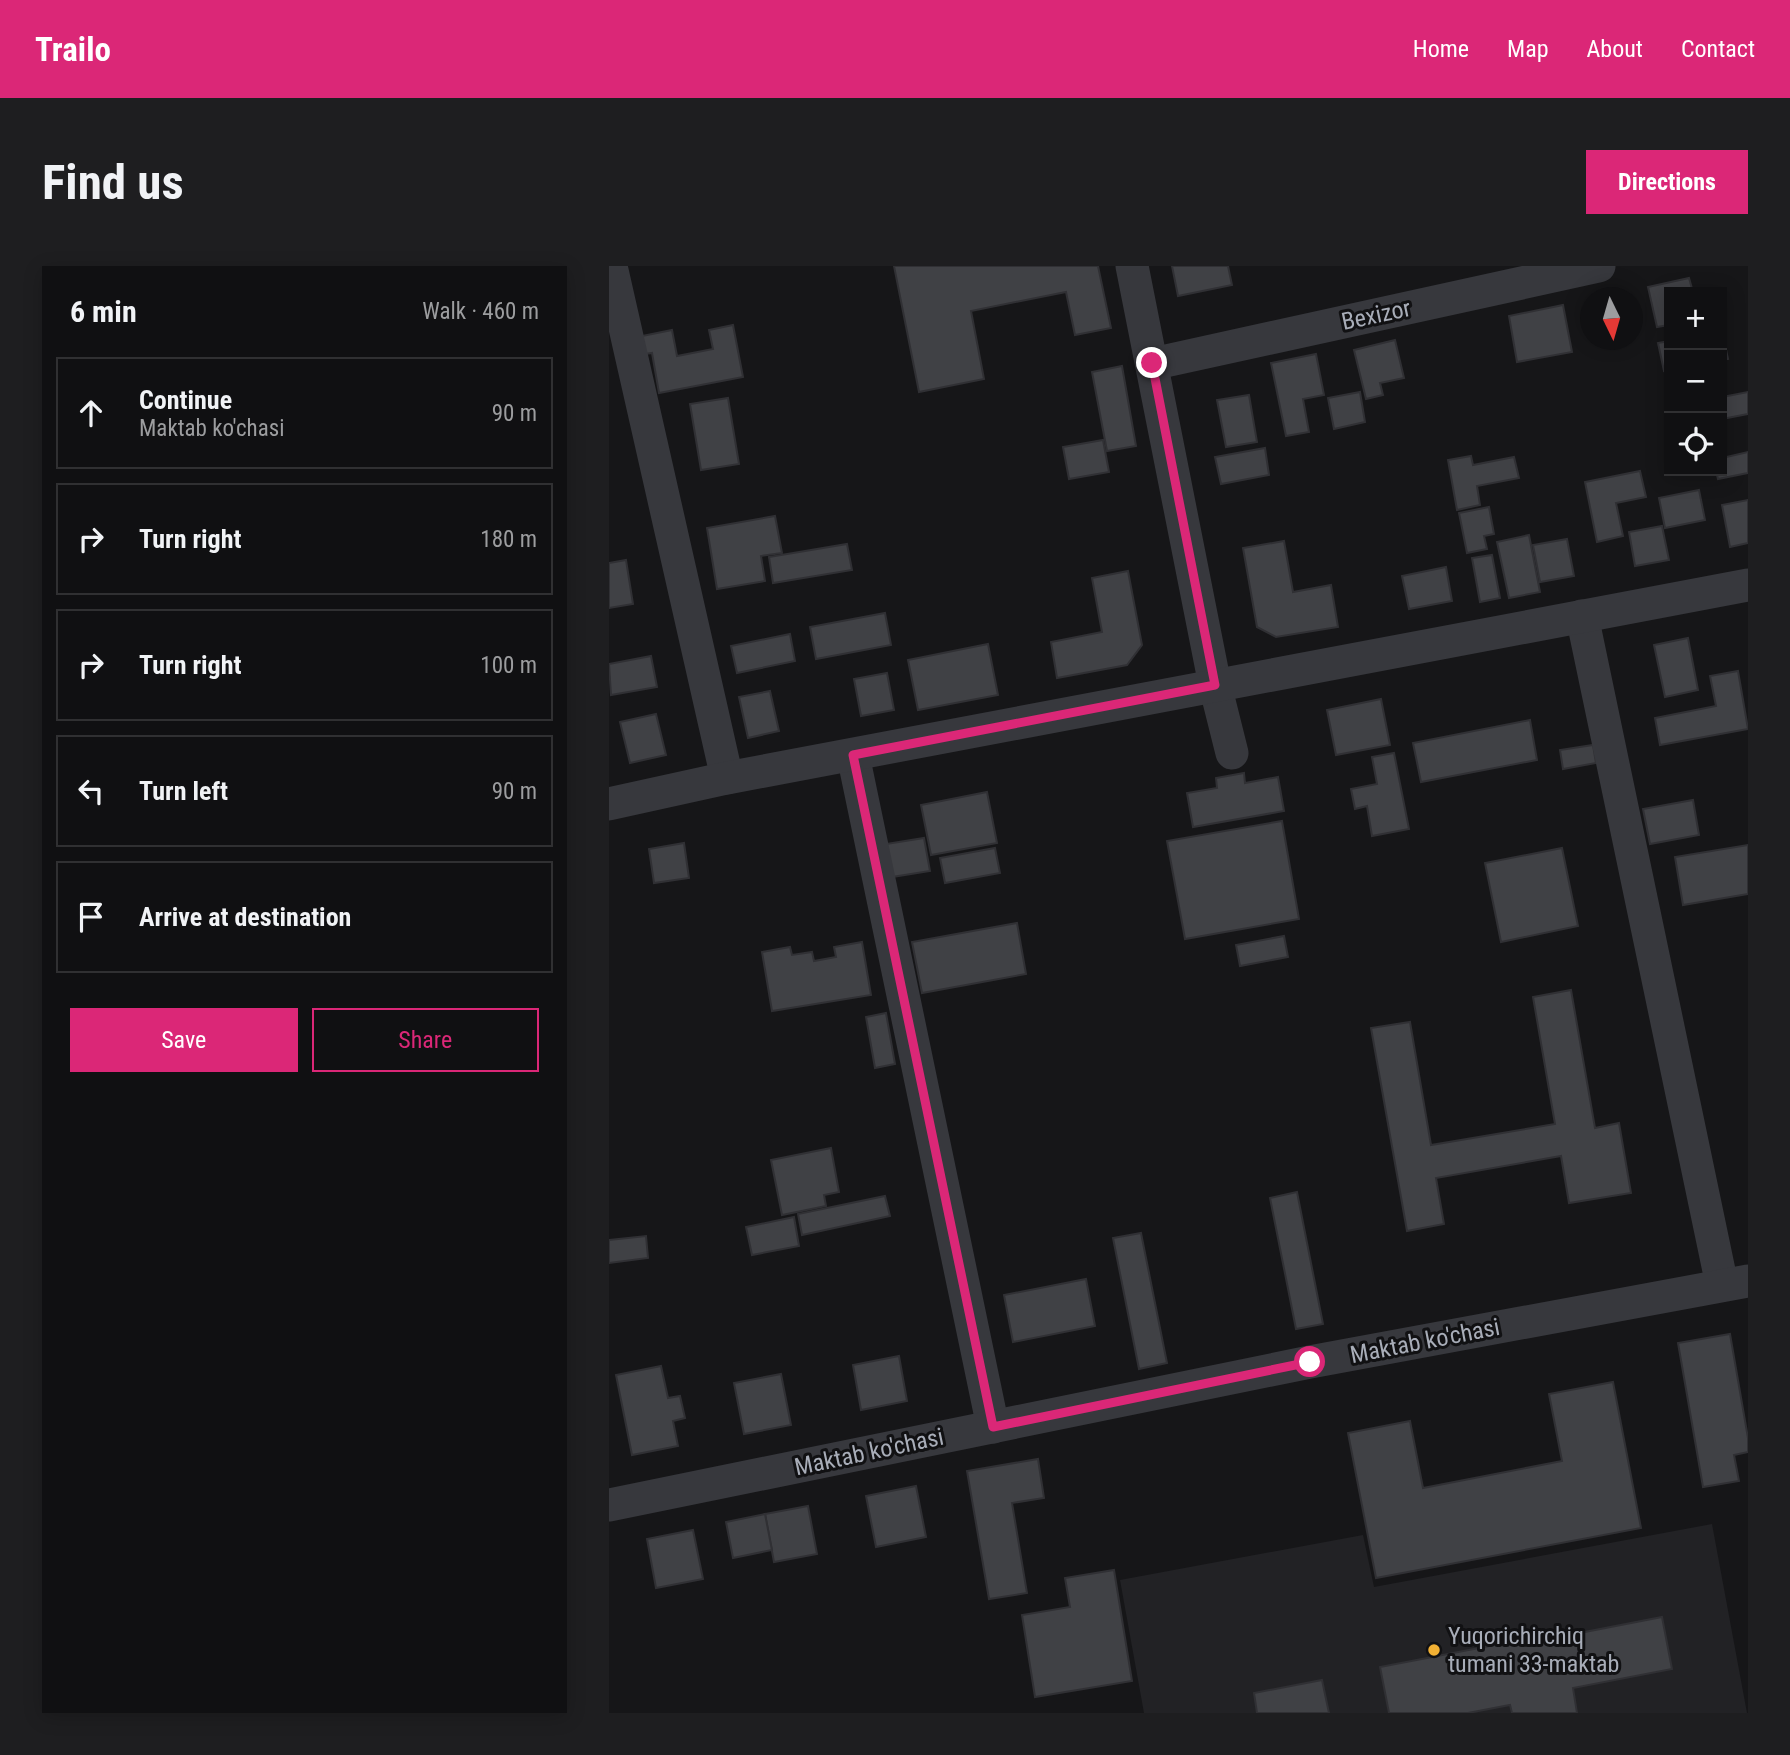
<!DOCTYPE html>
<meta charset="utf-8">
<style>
body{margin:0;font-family:"Roboto Condensed",sans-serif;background:#1e1e20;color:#f1f3f6}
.controls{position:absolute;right:21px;top:21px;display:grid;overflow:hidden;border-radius:0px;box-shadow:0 4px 18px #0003}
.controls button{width:63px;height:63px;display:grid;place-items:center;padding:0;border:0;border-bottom:2px solid #303032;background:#101012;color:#f1f3f6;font:35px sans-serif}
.compass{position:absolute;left:971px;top:21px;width:63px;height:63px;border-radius:50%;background:#101012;box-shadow:0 4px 18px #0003;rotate:175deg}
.stop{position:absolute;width:21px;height:21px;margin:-16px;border:5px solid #db2777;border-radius:50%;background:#fff}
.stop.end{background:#db2777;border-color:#fff;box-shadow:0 2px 7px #0008}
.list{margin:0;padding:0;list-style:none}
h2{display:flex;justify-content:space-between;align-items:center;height:91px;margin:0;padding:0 28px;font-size:30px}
h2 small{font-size:23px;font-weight:400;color:#9c9d9f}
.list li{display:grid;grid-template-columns:46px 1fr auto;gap:21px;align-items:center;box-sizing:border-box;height:112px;margin:0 14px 14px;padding:0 14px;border:2px solid #303032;border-radius:0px}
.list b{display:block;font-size:26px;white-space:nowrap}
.list p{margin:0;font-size:23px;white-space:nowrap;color:#9c9d9f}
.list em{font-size:23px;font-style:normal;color:#9c9d9f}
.actions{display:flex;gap:14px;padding:21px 28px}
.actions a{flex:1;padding:16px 0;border:2px solid #db2777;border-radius:0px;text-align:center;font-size:24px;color:#db2777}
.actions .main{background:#db2777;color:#fff}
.icon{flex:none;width:38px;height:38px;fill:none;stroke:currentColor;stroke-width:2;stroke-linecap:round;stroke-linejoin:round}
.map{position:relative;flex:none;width:1139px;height:1447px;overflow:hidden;border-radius:0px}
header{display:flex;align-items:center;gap:42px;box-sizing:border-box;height:98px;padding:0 35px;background:#db2777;color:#fff}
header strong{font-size:33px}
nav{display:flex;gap:38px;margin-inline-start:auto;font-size:24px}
.intro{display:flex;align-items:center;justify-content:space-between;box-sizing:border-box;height:168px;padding:0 42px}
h1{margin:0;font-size:49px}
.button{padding:18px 32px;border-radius:0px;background:#db2777;color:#fff;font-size:24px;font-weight:700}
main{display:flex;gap:42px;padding:0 42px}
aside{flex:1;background:#101012;border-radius:0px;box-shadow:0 4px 18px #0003}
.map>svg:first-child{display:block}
.built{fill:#222225}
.building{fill:#404145;stroke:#303034;stroke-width:2}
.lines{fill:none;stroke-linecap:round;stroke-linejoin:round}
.minor{stroke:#37383d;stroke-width:33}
.route{stroke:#db2777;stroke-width:9}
.poi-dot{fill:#f2b134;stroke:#111113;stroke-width:2.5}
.labels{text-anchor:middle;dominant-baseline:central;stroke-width:6;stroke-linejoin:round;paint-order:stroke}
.street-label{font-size:24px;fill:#a8adb8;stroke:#111113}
.poi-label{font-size:24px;fill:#a8adb8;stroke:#111113;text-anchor:start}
</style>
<header>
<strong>Trailo</strong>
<nav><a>Home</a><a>Map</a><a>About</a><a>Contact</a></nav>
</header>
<div class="intro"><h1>Find us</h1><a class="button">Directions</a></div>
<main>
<aside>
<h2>6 min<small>Walk · 460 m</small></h2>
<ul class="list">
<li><svg class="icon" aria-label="ahead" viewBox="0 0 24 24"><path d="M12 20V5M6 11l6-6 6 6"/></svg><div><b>Continue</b><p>Maktab ko'chasi</p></div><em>90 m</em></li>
<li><svg class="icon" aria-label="right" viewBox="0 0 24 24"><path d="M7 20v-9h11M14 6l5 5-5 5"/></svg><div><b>Turn right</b></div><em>180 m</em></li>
<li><svg class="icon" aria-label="right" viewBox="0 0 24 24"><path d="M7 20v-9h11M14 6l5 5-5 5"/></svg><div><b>Turn right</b></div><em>100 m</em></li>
<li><svg class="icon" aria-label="left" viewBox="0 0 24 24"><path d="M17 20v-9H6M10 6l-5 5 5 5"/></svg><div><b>Turn left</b></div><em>90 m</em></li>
<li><svg class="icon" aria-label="arrive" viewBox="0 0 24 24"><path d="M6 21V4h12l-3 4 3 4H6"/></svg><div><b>Arrive at destination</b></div></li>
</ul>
<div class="actions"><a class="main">Save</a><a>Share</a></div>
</aside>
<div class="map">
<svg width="1139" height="1447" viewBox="0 0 1139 1447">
<rect width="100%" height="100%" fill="#161618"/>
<path class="built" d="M1103,1258L1138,1447H535L511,1314L754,1269L765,1321Z"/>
<g class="building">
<path d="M285,0H489L502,62L466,69L457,26L362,45L375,113L310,126Z"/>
<path d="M563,0H619L623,19L569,30Z"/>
<path d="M1080,12L1084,26H1060V59L1048,61L1039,21Z"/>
<path d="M954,39L963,86L908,96L900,50Z"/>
<path d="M124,59L134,111L50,127L43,87L36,88L33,70L63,64L68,90L104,83L100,64Z"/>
<path d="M1113,65L1119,93L1113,94Z"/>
<path d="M786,74L795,112L771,117L774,129L757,133L745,84Z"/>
<path d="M1060,75V104L1055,105L1049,77Z"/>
<path d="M707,88L715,129L694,133L700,166L677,170L662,97Z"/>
<path d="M513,100L527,180L498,185L483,106Z"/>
<path d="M751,126L756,156L725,163L719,132Z"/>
<path d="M1139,126V148L1113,153V131Z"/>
<path d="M640,129L648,176L617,181L608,134Z"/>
<path d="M119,132L130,198L92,204L81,138Z"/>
<path d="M494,174L500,206L460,213L454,181Z"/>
<path d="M656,182L660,209L612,218L606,191Z"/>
<path d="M1139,186V207L1109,213L1107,205H1113V192Z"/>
<path d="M862,190L864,199L905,191L910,212L868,220L871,239L848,244L839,194Z"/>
<path d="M1031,205L1037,231L1007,237L1014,270L988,276L976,216Z"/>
<path d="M1090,224L1096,254L1056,262L1050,232Z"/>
<path d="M1139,234V277L1121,281L1113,239Z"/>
<path d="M880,241L885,268L875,270L878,283L858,287L850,247Z"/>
<path d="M166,250L173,287L152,290L156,315L108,323L98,262Z"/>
<path d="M1053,260L1060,294L1026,300L1020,266Z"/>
<path d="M920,269L931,326L900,332L888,276Z"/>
<path d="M958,273L965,310L931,316L924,279Z"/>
<path d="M675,275L684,326L722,319L729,361L667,371L648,361L634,282Z"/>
<path d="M238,278L243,304L164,317L160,291Z"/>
<path d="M883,289L891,332L871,336L863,292Z"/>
<path d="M17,294L24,338L0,342V297Z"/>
<path d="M837,301L843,335L800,343L793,310Z"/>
<path d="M519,305L533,379L518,399L448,412L442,376L493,366L483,312Z"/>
<path d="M276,347L282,379L207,393L201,361Z"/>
<path d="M181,368L186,395L128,407L122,380Z"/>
<path d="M1079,372L1089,424L1056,431L1045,379Z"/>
<path d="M379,378L389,429L309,444L299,394Z"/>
<path d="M42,390L48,421L2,429L0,398Z"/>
<path d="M1129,405L1139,463L1051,479L1046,452L1107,440L1101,410Z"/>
<path d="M278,407L285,444L252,450L245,413Z"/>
<path d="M161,425L170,465L139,472L130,431Z"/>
<path d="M772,433L781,479L727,489L718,444Z"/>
<path d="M47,448L57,489L21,497L11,456Z"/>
<path d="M921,454L928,494L812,516L804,477Z"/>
<path d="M984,479L987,497L954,503L951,484Z"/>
<path d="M785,487L800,563L763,570L758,540L746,543L742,523L768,518L763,491Z"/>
<path d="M635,507L636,517L669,511L675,545L584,561L578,527L608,522L607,512Z"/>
<path d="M378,526L388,577L322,589L312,539Z"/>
<path d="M1084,534L1090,569L1041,578L1034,543Z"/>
<path d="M673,555L690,653L576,673L558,575Z"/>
<path d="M315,572L321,605L283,611L277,578Z"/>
<path d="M75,577L80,612L45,617L40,583Z"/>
<path d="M1139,579V628L1074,639L1066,591Z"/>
<path d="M386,582L391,607L336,617L331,592Z"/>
<path d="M953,582L969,660L892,676L876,597Z"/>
<path d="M408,657L417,708L313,727L303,676Z"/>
<path d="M675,670L679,691L631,700L627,679Z"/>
<path d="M253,676L262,729L163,745L153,686L181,681L183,689L203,686L205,695L227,691L225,681Z"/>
<path d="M962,724L986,862L1010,857L1022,927L960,937L952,890L827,912L835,958L798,965L762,762L801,756L822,879L946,858L924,731Z"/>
<path d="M277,747L286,798L266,802L257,751Z"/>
<path d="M222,882L230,926L215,929L217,940L173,949L162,894Z"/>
<path d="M688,926L714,1058L687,1063L661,932Z"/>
<path d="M276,930L281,950L193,969L189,948Z"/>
<path d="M185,951L190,980L143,989L137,961Z"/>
<path d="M532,967L558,1097L530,1103L504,972Z"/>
<path d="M37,970L39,992L0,997V974Z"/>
<path d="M477,1013L486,1060L404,1076L395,1029Z"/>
<path d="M1121,1068L1139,1172V1186L1125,1189L1130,1215L1094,1221L1069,1077Z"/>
<path d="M290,1090L298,1135L252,1144L244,1099Z"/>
<path d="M52,1100L59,1132L71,1130L76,1152L64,1155L69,1180L23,1189L7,1109Z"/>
<path d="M172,1108L182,1159L135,1168L125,1117Z"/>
<path d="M1004,1116L1032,1262L767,1312L739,1167L801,1155L814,1222L953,1195L940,1128Z"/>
<path d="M429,1193L435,1232L403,1237L418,1327L380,1333L358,1205Z"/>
<path d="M307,1220L317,1271L267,1281L257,1230Z"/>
<path d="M199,1240L208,1288L165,1296L156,1248Z"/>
<path d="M156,1248L163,1284L124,1292L117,1256Z"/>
<path d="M84,1264L94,1313L47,1322L38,1273Z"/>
<path d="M505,1304L523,1415L426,1431L413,1349L461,1341L456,1312Z"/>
<path d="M1053,1351L1063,1403L964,1422L968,1447H903L901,1439L859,1447H780L771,1401L954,1366L955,1370Z"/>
<path d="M713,1414L720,1447H648L645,1427Z"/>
</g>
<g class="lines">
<g class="minor">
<path d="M2,0L118,512"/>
<path d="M523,0L606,419L623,487"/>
<path d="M543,98L990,0"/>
<path d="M973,350L1113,1019"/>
<path d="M244,489L384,1161"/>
<path d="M0,538L118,512L1139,319"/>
<path d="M0,1239L701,1096L1139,1015"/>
</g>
</g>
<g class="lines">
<path class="route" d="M543,97L606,419L244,489L384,1161L701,1096"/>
</g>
<circle class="poi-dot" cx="825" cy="1384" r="7"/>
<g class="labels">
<g class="street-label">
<text transform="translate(767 49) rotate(-12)">Bexizor</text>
<text transform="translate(816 1075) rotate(-11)">Maktab ko'chasi</text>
<text transform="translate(260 1186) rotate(-12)">Maktab ko'chasi</text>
</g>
<g class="poi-label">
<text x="839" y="1370">Yuqorichirchiq<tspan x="839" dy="28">tumani 33-maktab</tspan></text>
</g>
</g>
</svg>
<div class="controls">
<button>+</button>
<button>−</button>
<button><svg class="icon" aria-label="locate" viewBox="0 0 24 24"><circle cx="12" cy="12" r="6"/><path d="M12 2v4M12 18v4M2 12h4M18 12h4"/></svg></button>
</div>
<svg class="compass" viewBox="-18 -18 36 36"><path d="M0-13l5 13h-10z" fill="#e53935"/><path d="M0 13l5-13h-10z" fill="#9c9d9f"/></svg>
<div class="stop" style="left:701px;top:1096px"></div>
<div class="stop end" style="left:543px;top:97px"></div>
</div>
</main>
